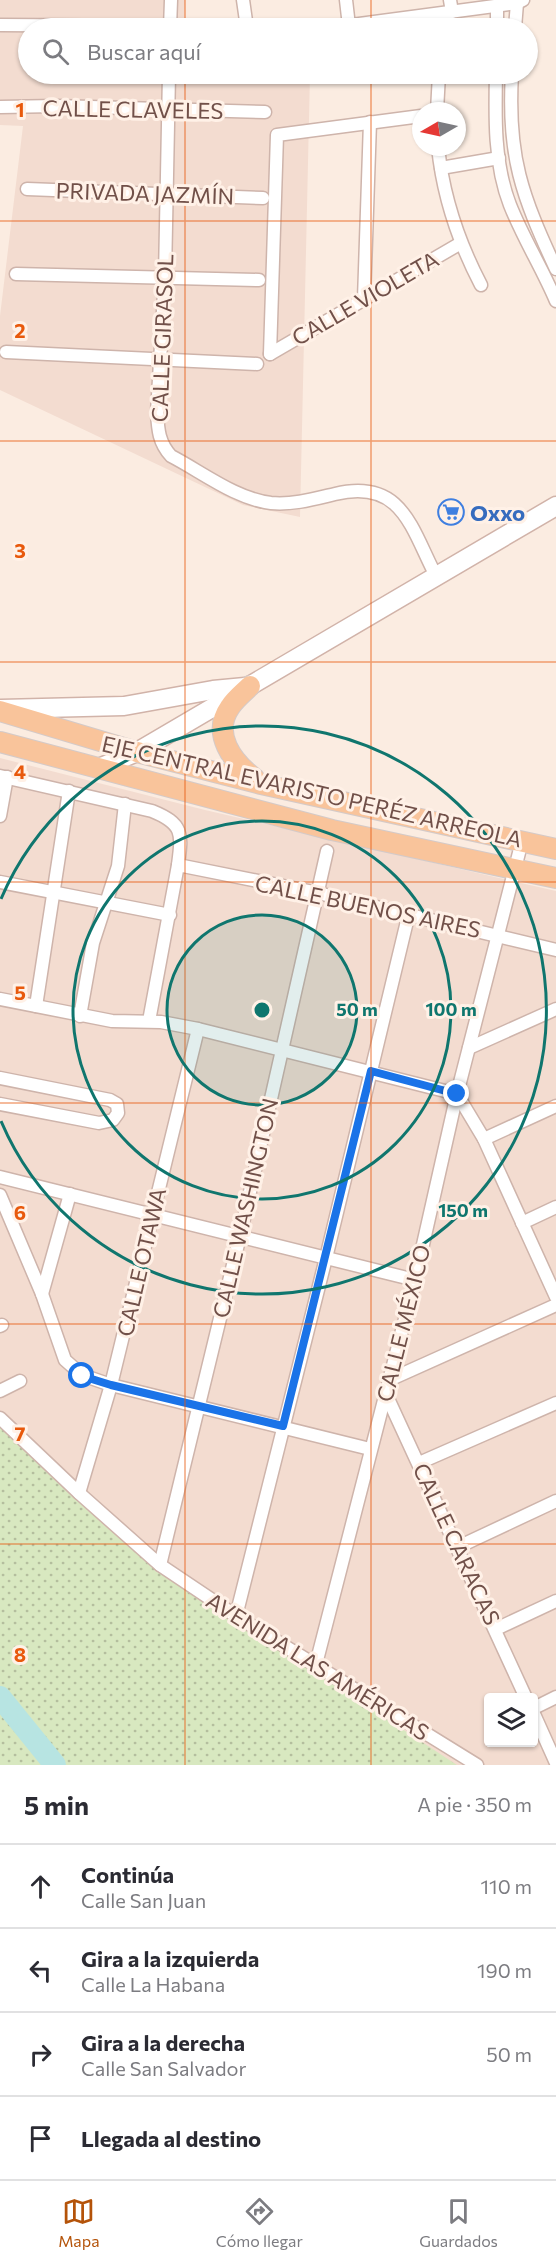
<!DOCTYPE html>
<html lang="es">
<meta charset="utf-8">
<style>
body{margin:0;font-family:Commissioner,sans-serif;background:#f7f7f7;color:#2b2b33}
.controls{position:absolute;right:18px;bottom:18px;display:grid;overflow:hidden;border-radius:6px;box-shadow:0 2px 4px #0004}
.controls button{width:54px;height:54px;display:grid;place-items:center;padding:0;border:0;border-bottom:2px solid #e1e1e2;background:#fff;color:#2b2b33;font:30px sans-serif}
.compass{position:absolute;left:412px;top:102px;width:54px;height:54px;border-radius:50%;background:#fff;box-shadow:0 2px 4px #0004;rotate:261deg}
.stop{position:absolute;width:18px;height:18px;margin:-14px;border:4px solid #1a73e8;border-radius:50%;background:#fff}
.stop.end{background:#1a73e8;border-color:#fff;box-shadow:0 2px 6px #0008}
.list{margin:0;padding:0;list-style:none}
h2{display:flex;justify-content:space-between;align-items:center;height:78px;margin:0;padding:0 24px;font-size:26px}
h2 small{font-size:20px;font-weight:400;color:#7c7c81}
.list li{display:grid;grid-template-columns:39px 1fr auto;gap:18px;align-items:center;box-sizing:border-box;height:84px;padding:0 24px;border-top:2px solid #e1e1e2}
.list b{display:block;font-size:22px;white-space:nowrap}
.list p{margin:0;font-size:20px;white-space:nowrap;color:#7c7c81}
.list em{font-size:20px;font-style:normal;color:#7c7c81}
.icon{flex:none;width:33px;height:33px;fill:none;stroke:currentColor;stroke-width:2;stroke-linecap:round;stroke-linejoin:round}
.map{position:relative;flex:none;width:556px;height:1765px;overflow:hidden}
.search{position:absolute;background:#fff;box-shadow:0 2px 4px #0004;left:18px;right:18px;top:18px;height:66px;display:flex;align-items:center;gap:15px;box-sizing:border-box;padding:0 21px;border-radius:33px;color:#7c7c81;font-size:22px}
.sheet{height:414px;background:#fff}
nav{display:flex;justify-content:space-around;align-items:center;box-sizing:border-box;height:84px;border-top:2px solid #e1e1e2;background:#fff;font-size:16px;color:#7c7c81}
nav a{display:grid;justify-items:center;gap:3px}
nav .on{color:#b45309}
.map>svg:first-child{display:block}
.residential{fill:#f3dcd0;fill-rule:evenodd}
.grass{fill:url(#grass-dots)}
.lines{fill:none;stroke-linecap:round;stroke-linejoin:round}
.river{stroke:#b7e4e2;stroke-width:22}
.minor-casing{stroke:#ceb4ab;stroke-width:15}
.secondary-casing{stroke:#d1b3a9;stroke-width:21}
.primary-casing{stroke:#d4cac8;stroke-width:22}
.minor{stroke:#fff;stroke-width:12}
.secondary{stroke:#fff;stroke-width:18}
.primary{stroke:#f9c49b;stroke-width:20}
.route{stroke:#1a73e8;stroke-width:8}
.grid{fill:none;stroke:#e8590c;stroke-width:1.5;stroke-opacity:0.55}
.ring{fill:none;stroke:#0f766e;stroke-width:3}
.labels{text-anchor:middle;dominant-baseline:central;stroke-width:6;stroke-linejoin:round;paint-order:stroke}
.street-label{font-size:22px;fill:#715049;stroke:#fff1e7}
.shop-label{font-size:22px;font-weight:bold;fill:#366cbe;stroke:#fff1e7;text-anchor:start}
.grid-label{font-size:20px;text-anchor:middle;font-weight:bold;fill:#e8590c;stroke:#fff1e7;stroke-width:6;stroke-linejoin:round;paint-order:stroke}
.centre{fill:#0f766e;stroke:#fff1e7;stroke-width:3}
.ring-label{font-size:18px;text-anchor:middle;font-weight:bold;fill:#0f766e;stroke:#fff1e7;stroke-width:6;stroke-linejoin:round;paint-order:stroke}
</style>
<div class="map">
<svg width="556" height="1765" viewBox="0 0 556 1765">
<defs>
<pattern id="grass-dots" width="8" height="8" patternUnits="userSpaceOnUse" patternTransform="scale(1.5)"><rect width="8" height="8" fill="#d8e8c0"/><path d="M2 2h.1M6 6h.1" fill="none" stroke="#b4be9e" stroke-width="1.8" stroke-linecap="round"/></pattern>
</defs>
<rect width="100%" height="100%" fill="#fbece1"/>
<g class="residential">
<path d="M0,0H185L184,28H28V74H310L300,517L243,505L0,390V316L23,126L0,125Z"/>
<path d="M0,758L205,810L556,891V1765H0ZM488,1698H534V1742H488Z"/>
</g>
<path class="grass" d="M0,1426L105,1526L294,1658L457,1765H0Z"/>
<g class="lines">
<path class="river" d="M0,1697L55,1765"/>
<g class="minor-casing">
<g id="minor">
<path d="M243,0L247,28"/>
<path d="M346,0L349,26"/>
<path d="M450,0L452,12"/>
<path d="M0,25L170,26"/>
<path d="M170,28L171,0"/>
<path d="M329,28L517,3L523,0"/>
<path d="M497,28V6"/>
<path d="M515,28L517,3"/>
<path d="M169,74L165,276L157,413C158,430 159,443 171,456C202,472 236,499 271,503C293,505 314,499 335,494C402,478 411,528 436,576"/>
<path d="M496,74C495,117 494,164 510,205C523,238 542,268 556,301"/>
<path d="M512,74C507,156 522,196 556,269"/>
<path d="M0,107L56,106L265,112"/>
<path d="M437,111L439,74"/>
<path d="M438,147C443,196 458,241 481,285"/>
<path d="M441,168L499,158"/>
<path d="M27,189L263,198"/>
<path d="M16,274L259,280"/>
<path d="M364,299L370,122"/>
<path d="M6,352L257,364"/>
<path d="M270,354L277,135L421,116"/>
<path d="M270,354L461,243"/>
<path d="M0,776L152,811C184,824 182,834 178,865L149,1021"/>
<path d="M0,816L7,777"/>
<path d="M178,865L318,893L556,950"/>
<path d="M0,882L170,915"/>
<path d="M0,999L112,1021L161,1022L198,1029L457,1094L484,1139L556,1297"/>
<path d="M36,1006L69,791"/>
<path d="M80,1016L93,943L118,866L125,804"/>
<path d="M469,1048L556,1009"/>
<path d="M0,1078L110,1100L117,1104L118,1113L113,1120L99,1123L0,1104"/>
<path d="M484,1139L556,1106"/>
<path d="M0,1177L415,1280"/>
<path d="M0,1195L42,1294L65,1360L82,1375L111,1385L370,1449"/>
<path d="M522,1223L556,1207"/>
<path d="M42,1294L70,1194"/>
<path d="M0,1326L2,1325"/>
<path d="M389,1380L556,1305"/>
<path d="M0,1391L20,1381"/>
<path d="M385,1392L526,1698"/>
<path d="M0,1418L79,1493L160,1565L236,1616L477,1765"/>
<path d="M419,1463L556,1403"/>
<path d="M79,1493L111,1385L198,1029"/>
<path d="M458,1547L556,1501"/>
<path d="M160,1565L240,1236L327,851"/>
<path d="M236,1616L326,1258L409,913"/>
<path d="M496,1629L556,1601"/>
<path d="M316,1664L415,1280L457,1094L522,841"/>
<path d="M534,1708L556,1697"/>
<path d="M534,1714L556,1763"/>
</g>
</g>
<g class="secondary-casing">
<g id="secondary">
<path d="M1,709L124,706L213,690L245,687"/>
<path d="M99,768L137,752L556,506"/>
</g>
</g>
<g class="primary-casing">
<g id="primary">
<path d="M250,686C243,693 235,699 230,707C211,734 233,762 254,778"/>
<path d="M0,711L137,752L261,784L556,849"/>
<path d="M0,742L332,830L556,878"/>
</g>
</g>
<use href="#minor" class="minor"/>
<use href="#secondary" class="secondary"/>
<use href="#primary" class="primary"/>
</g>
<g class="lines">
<path class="route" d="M82,1376L111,1385L283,1426L371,1071L457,1094"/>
</g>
<path class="grid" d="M185,0V28M371,0V28M185,74V1765M371,74V1765M0,221H556M0,441H556M0,662H556M0,882H556M0,1103H556M0,1324H556M0,1544H556"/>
<circle cx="262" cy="1010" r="95" fill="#0f766e" fill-opacity=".12"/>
<g class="ring">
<circle cx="262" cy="1010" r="95"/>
<circle cx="262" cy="1010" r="189"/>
<path d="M1 899A284 284 0 1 1 1 1121"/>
</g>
<defs>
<g id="supermarket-ring" transform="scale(1.35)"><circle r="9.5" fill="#fff1e7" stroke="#3f7fe0" stroke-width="1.5"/><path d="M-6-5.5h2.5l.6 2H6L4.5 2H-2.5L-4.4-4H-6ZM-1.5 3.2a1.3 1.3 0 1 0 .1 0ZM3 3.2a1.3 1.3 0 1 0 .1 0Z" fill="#3f7fe0"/></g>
</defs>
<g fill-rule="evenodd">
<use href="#supermarket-ring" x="451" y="512"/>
</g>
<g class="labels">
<g class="street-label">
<text transform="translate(133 109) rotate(1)">CALLE CLAVELES</text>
<text transform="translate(145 193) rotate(2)">PRIVADA JAZMÍN</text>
<text transform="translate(365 298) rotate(-30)">CALLE VIOLETA</text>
<text transform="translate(162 338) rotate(-88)">CALLE GIRASOL</text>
<text transform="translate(312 791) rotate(13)">EJE CENTRAL EVARISTO PERÉZ ARREOLA</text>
<text transform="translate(368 906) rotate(12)">CALLE BUENOS AIRES</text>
<text transform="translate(245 1208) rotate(-77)">CALLE WASHINGTON</text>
<text transform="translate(141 1262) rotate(-77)">CALLE OTAWA</text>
<text transform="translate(403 1323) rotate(-76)">CALLE MÉXICO</text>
<text transform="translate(457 1544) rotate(65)">CALLE CARACAS</text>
<text transform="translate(318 1666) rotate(32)">AVENIDA LAS AMÉRICAS</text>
</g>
<g class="shop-label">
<text x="470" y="512">Oxxo</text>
</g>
</g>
<g class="grid-label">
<text x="20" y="117">1</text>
<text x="20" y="338">2</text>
<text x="20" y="558">3</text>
<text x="20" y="779">4</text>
<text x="20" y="1000">5</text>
<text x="20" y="1220">6</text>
<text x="20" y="1441">7</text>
<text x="20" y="1662">8</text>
</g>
<circle cx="262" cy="1010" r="9" class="centre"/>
<g class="ring-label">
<text x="357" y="1016">50 m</text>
<text x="451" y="1016">100 m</text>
<text x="463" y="1217">150 m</text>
</g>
</svg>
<div class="controls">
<button><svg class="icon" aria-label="layers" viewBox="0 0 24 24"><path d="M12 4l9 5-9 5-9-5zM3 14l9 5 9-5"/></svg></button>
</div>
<svg class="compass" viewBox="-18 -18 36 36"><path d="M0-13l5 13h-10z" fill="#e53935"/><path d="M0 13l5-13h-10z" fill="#7c7c81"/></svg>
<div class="stop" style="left:82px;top:1376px"></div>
<div class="stop end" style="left:457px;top:1094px"></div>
<div class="search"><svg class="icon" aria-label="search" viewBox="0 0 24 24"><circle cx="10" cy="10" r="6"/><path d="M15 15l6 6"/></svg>Buscar aquí</div>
</div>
<section class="sheet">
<h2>5 min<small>A pie · 350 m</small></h2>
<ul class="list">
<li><svg class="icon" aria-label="ahead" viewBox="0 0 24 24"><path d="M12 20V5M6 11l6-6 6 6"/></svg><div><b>Continúa</b><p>Calle San Juan</p></div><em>110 m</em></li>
<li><svg class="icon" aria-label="left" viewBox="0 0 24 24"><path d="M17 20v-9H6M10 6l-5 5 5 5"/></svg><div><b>Gira a la izquierda</b><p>Calle La Habana</p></div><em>190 m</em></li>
<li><svg class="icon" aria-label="right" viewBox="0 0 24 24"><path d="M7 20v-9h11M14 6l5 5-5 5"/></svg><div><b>Gira a la derecha</b><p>Calle San Salvador</p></div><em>50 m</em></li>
<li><svg class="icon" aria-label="arrive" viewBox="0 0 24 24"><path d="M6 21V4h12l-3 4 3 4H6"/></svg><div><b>Llegada al destino</b></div></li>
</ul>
</section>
<nav>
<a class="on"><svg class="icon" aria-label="map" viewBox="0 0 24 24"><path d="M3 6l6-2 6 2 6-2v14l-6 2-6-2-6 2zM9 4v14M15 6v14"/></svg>Mapa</a>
<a><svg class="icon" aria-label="directions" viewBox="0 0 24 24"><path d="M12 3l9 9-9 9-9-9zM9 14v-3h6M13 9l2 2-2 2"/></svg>Cómo llegar</a>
<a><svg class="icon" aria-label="saved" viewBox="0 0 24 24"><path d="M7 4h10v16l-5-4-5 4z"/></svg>Guardados</a>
</nav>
